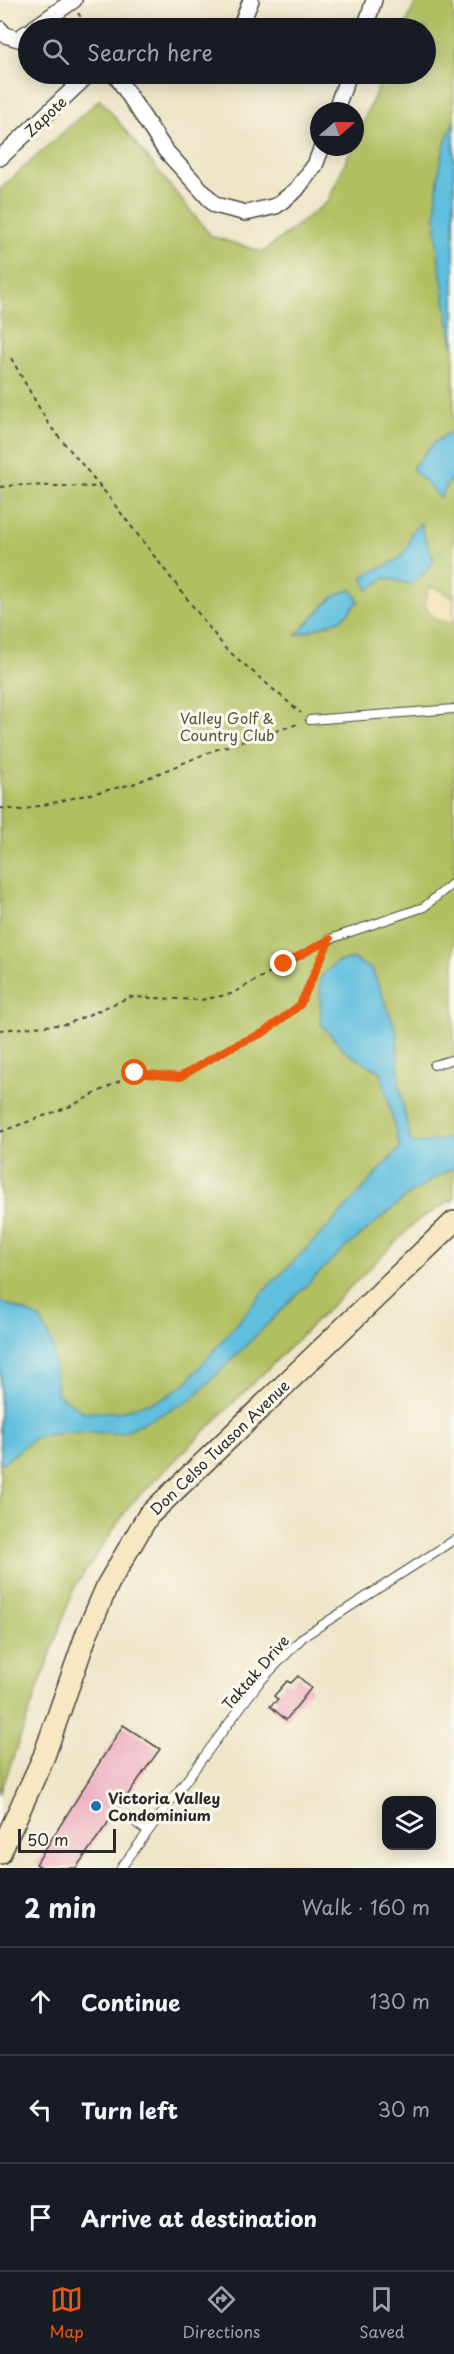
<!DOCTYPE html>
<meta charset="utf-8">
<style>
body{margin:0;font-family:"Playpen Sans",sans-serif;background:#242831;color:#f1f3f6}
.controls{position:absolute;right:18px;bottom:18px;display:grid;overflow:hidden;border-radius:12px;box-shadow:0 3px 15px #0003}
.controls button{width:54px;height:54px;display:grid;place-items:center;padding:0;border:0;border-bottom:2px solid #363941;background:#171b24;color:#f1f3f6;font:30px sans-serif}
.compass{position:absolute;left:310px;top:102px;width:54px;height:54px;border-radius:50%;background:#171b24;box-shadow:0 3px 15px #0003;rotate:70deg}
.scale{position:absolute;left:18px;bottom:15px;width:98px;box-sizing:border-box;padding-left:6px;border:3px solid #2b2b2b;border-top:0;font-size:16px;line-height:21px;white-space:nowrap;color:#2b2b2b;-webkit-text-stroke:4px #fbf7ec;paint-order:stroke}
.stop{position:absolute;width:18px;height:18px;margin:-14px;border:4px solid #ea580c;border-radius:50%;background:#fff}
.stop.end{background:#ea580c;border-color:#fff;box-shadow:0 2px 6px #0008}
.list{margin:0;padding:0;list-style:none}
h2{display:flex;justify-content:space-between;align-items:center;height:78px;margin:0;padding:0 24px;font-size:26px}
h2 small{font-size:20px;font-weight:400;color:#9ea1a6}
.list li{display:grid;grid-template-columns:39px 1fr auto;gap:18px;align-items:center;box-sizing:border-box;height:108px;padding:0 24px;border-top:2px solid #363941}
.list b{display:block;font-size:22px;white-space:nowrap}
.list em{font-size:20px;font-style:normal;color:#9ea1a6}
.icon{flex:none;width:33px;height:33px;fill:none;stroke:currentColor;stroke-width:2;stroke-linecap:round;stroke-linejoin:round}
.map{position:relative;flex:none;width:454px;height:1868px;overflow:hidden}
.search{position:absolute;background:#171b24;box-shadow:0 3px 15px #0003;left:18px;right:18px;top:18px;height:66px;display:flex;align-items:center;gap:15px;box-sizing:border-box;padding:0 21px;border-radius:33px;color:#9ea1a6;font-size:22px}
.sheet{height:402px;background:#171b24}
nav{display:flex;justify-content:space-around;align-items:center;box-sizing:border-box;height:84px;border-top:2px solid #363941;background:#171b24;font-size:16px;color:#9ea1a6}
nav a{display:grid;justify-items:center;gap:3px}
nav .on{color:#ea580c}
.map>svg:first-child{display:block}
.green{fill:#b0bf61;stroke:#6e7546;stroke-width:1.5}
.sand{fill:#eeda9e;stroke:#8c8264;stroke-width:1.5}
.water{fill:#60bfde;stroke:#467584;stroke-width:1.5}
.building{fill:#eeadc0}
.lines{fill:none;stroke-linecap:round;stroke-linejoin:round}
.lane-casing{stroke:#484742;stroke-width:10}
.street-casing{stroke:#484742;stroke-width:18}
.secondary-casing{stroke:#484742;stroke-width:24}
.path{stroke:#484742;stroke-width:2;stroke-dasharray:4.5 4.5;stroke-linecap:butt}
.lane{stroke:#fff;stroke-width:8}
.street{stroke:#fff;stroke-width:15}
.secondary{stroke:#f7e8c3;stroke-width:21}
.route{stroke:#ea580c;stroke-width:8}
.poi-dot{fill:#1f6fb2;stroke:#fbf7ec;stroke-width:2}
.labels{text-anchor:middle;dominant-baseline:central;stroke-width:6;stroke-linejoin:round;paint-order:stroke}
.street-label{font-size:15px;fill:#2b2b2b;stroke:#fbf7ec}
.park-label{font-size:15px;fill:#53573b;stroke:#fbf7ec}
.poi-label{font-size:15px;font-weight:bold;fill:#2b2b2b;stroke:#fbf7ec;text-anchor:start}
</style>
<div class="map">
<svg width="454" height="1868" viewBox="0 0 454 1868">
<rect width="100%" height="100%" fill="#fbf7ec"/>
<filter id="ink" filterUnits="userSpaceOnUse"><feTurbulence type="fractalNoise" baseFrequency=".0167" numOctaves="2"/><feDisplacementMap in="SourceGraphic" scale="12" xChannelSelector="R" yChannelSelector="G"/><feConvolveMatrix kernelMatrix="1 2 1 2 8 2 1 2 1" color-interpolation-filters="sRGB"/></filter>
<filter id="wash" filterUnits="userSpaceOnUse"><feTurbulence type="fractalNoise" baseFrequency=".008" numOctaves="4" result="noise"/><feDisplacementMap in="SourceGraphic" scale="24" xChannelSelector="R" yChannelSelector="G"/><feGaussianBlur stdDeviation="1.35" result="paint"/><feColorMatrix in="noise" values="0 0 0 0 0 0 0 0 0 0 0 0 0 0 0 0 0 1.4 0 .05"/><feComposite in="paint" operator="in"/></filter>
<g filter="url(#wash)">
<rect width="100%" height="100%" fill="#eee5c7"/>
<path class="green" d="M417,0H454V1199L418,1220L130,1505L74,1588L0,1794V189L100,99L211,236L263,252L328,201L352,147H355V140L384,74H426V28H404Z"/>
<path class="sand" d="M429,587L439,589L454,598V619L450,623L434,619L424,604Z"/>
<g class="water">
<path d="M454,121V348C442,285 427,216 443,152C445,141 450,131 454,121Z"/>
<path d="M454,429V472L440,498L412,468L434,443Z"/>
<path d="M421,523L423,534L434,560L424,574L410,584L385,578L368,590L362,577C385,563 409,564 411,532Z"/>
<path d="M351,589L359,601L342,619L295,636L333,597Z"/>
<path d="M353,959L372,969L397,1032L399,1085L411,1144L454,1138V1167L408,1195L335,1257L191,1400L121,1433L65,1432L36,1437L3,1463L0,1462V1301L40,1318L53,1346L57,1394L84,1412H119L164,1398L187,1382L266,1289L332,1223L400,1148L381,1072L346,1052L321,1024L320,978L337,962Z"/>
</g>
<g id="blocks">
<g class="building">
<path d="M298,1676L311,1688L286,1720L270,1706L278,1700L274,1696L287,1681L291,1683Z"/>
<path d="M123,1725L160,1749L76,1868H43L36,1864Z"/>
</g>
</g>
</g>
<g filter="url(#ink)">
<use href="#blocks" fill-opacity="0" stroke="#484742" stroke-width="1.5"/>
<g class="lines">
<g class="lane-casing">
<g id="lane">
<path d="M310,720L454,709"/>
<path d="M330,939L424,907L454,882"/>
<path d="M434,1065L454,1059"/>
<path d="M137,1824L147,1831"/>
<path d="M121,1868L258,1684L303,1637L454,1540"/>
</g>
</g>
<g class="street-casing">
<g id="street">
<path d="M34,28L74,0"/>
<path d="M240,28L251,0"/>
<path d="M365,28L374,0"/>
<path d="M0,29L5,35L18,39L28,32"/>
<path d="M115,74L165,150L215,205L246,213L276,206L296,190L315,165L322,147"/>
<path d="M335,111L349,74"/>
<path d="M0,158L89,74"/>
</g>
</g>
<g class="secondary-casing">
<path id="secondary" d="M0,1853L44,1756L87,1633L108,1584L148,1516L454,1222"/>
</g>
<g class="path">
<path d="M78,13L88,28"/>
<path d="M11,358L49,425L101,487L225,648L301,713"/>
<path d="M0,487L16,485L101,487"/>
<path d="M0,808L22,810L133,784L212,751L301,723"/>
<path d="M0,1030L67,1024L130,997L201,1000L231,994L323,943"/>
<path d="M0,1132L71,1106L135,1073L180,1077L229,1048L263,1033L300,1005L327,947"/>
</g>
<use href="#lane" class="lane"/>
<use href="#street" class="street"/>
<use href="#secondary" class="secondary"/>
</g>
</g>
<g class="lines" filter="url(#ink)">
<path class="route" d="M135,1073L180,1077L229,1048L263,1033L300,1005L330,939L284,964"/>
</g>
<circle class="poi-dot" cx="96" cy="1806" r="6"/>
<g class="labels">
<g class="street-label">
<text transform="translate(45 116) rotate(-43)">Zapote</text>
<text transform="translate(219 1447) rotate(-44)">Don Celso Tuason Avenue</text>
<text transform="translate(255 1672) rotate(-49)">Taktak Drive</text>
</g>
<g class="park-label">
<text x="227" y="717">Valley Golf &amp;<tspan x="227" dy="17">Country Club</tspan></text>
</g>
<g class="poi-label">
<text x="108" y="1797">Victoria Valley<tspan x="108" dy="17">Condominium</tspan></text>
</g>
</g>
</svg>
<div class="controls">
<button><svg class="icon" aria-label="layers" viewBox="0 0 24 24"><path d="M12 4l9 5-9 5-9-5zM3 14l9 5 9-5"/></svg></button>
</div>
<svg class="compass" viewBox="-18 -18 36 36"><path d="M0-13l5 13h-10z" fill="#e53935"/><path d="M0 13l5-13h-10z" fill="#9ea1a6"/></svg>
<div class="scale">50 m</div>
<div class="stop" style="left:135px;top:1073px"></div>
<div class="stop end" style="left:284px;top:964px"></div>
<div class="search"><svg class="icon" aria-label="search" viewBox="0 0 24 24"><circle cx="10" cy="10" r="6"/><path d="M15 15l6 6"/></svg>Search here</div>
</div>
<section class="sheet">
<h2>2 min<small>Walk · 160 m</small></h2>
<ul class="list">
<li><svg class="icon" aria-label="ahead" viewBox="0 0 24 24"><path d="M12 20V5M6 11l6-6 6 6"/></svg><div><b>Continue</b></div><em>130 m</em></li>
<li><svg class="icon" aria-label="left" viewBox="0 0 24 24"><path d="M17 20v-9H6M10 6l-5 5 5 5"/></svg><div><b>Turn left</b></div><em>30 m</em></li>
<li><svg class="icon" aria-label="arrive" viewBox="0 0 24 24"><path d="M6 21V4h12l-3 4 3 4H6"/></svg><div><b>Arrive at destination</b></div></li>
</ul>
</section>
<nav>
<a class="on"><svg class="icon" aria-label="map" viewBox="0 0 24 24"><path d="M3 6l6-2 6 2 6-2v14l-6 2-6-2-6 2zM9 4v14M15 6v14"/></svg>Map</a>
<a><svg class="icon" aria-label="directions" viewBox="0 0 24 24"><path d="M12 3l9 9-9 9-9-9zM9 14v-3h6M13 9l2 2-2 2"/></svg>Directions</a>
<a><svg class="icon" aria-label="saved" viewBox="0 0 24 24"><path d="M7 4h10v16l-5-4-5 4z"/></svg>Saved</a>
</nav>
